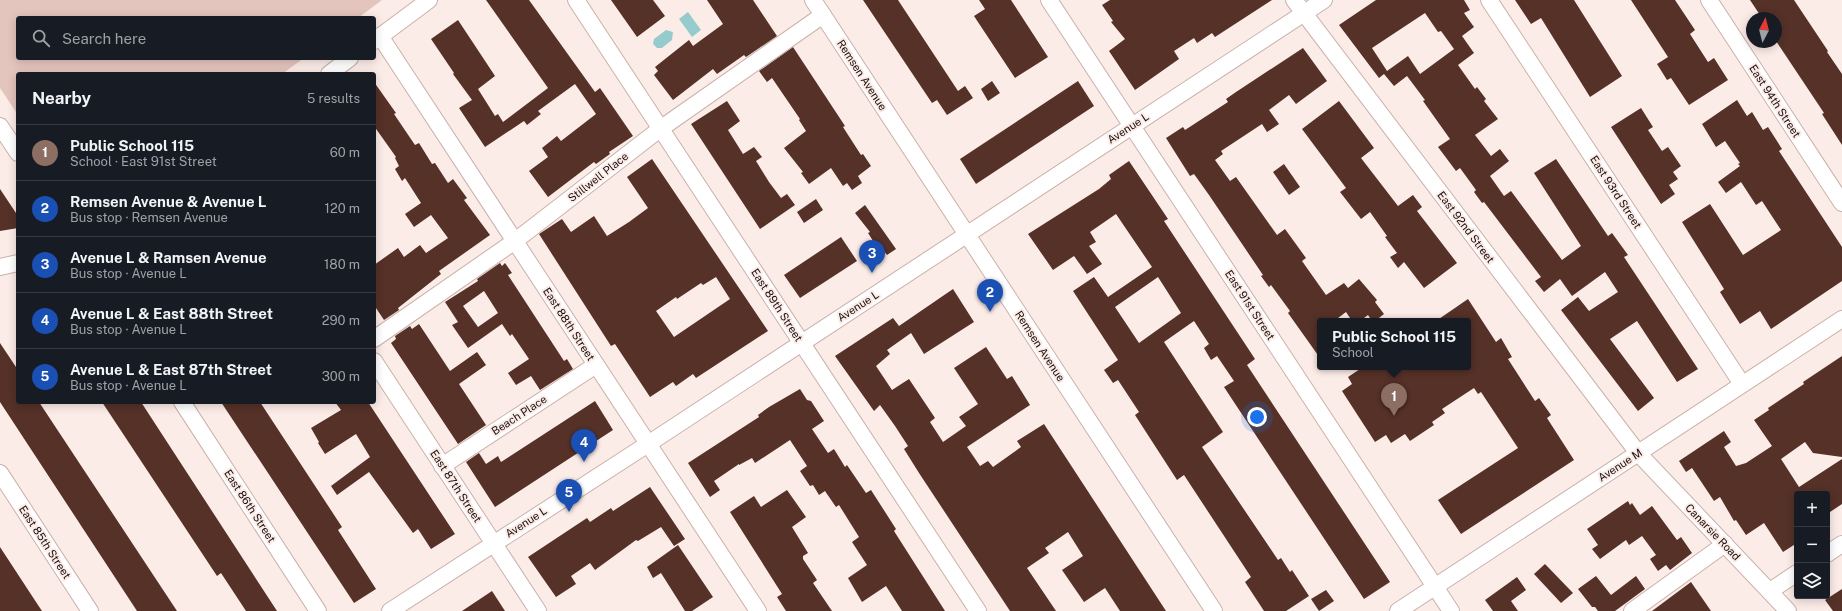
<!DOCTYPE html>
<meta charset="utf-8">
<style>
body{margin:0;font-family:"Public Sans",sans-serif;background:#20242c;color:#f1f3f6}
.controls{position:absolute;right:12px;bottom:12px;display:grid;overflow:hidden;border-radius:4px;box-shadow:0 2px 10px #0003}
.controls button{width:36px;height:36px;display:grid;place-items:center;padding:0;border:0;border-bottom:1px solid #363941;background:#171b24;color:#f1f3f6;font:20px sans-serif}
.compass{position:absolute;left:1746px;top:12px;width:36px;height:36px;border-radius:50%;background:#171b24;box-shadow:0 2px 10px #0003;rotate:7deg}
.you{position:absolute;left:1257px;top:417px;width:14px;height:14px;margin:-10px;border:3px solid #fff;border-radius:50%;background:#1a73e8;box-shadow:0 0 0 6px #1a73e833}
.badge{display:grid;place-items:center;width:26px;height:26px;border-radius:50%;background:#8c9099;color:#fff;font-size:13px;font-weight:700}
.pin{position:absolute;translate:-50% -33px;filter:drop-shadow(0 1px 2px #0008)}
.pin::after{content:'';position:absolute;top:21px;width:14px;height:12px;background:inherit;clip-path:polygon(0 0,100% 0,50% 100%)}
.popup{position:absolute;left:1317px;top:318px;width:154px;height:52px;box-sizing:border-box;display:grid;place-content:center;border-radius:4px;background:#171b24;filter:drop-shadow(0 1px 3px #0005);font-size:13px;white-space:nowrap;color:#9ea1a6}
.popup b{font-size:15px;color:#f1f3f6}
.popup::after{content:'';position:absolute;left:50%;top:100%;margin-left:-8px;border:8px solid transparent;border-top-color:#171b24}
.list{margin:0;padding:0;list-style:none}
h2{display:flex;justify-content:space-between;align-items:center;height:52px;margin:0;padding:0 16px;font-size:17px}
h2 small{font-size:13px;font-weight:400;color:#9ea1a6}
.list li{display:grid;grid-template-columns:26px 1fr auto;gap:12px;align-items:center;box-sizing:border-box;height:56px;padding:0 16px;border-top:1px solid #363941}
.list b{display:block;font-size:15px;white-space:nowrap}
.list p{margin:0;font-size:13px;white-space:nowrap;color:#9ea1a6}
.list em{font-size:13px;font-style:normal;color:#9ea1a6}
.icon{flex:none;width:22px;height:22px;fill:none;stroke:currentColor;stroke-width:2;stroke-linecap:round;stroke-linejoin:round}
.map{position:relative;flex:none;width:1842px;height:611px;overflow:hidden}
.search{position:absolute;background:#171b24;box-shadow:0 2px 10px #0003;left:16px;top:16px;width:360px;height:44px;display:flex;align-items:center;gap:10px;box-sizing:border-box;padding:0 14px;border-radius:4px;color:#9ea1a6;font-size:15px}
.panel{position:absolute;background:#171b24;box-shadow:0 2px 10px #0003;left:16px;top:72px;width:360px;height:332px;border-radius:4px}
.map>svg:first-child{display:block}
.green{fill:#e4c5bd}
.water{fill:#95cbcc}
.building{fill:#553128;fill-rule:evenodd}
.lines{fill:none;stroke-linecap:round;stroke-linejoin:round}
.street-casing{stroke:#cab1ab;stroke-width:18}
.street{stroke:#fff;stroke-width:16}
.labels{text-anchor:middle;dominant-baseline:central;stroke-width:4;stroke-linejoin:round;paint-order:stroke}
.street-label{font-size:11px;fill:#170e0c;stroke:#fcece8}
</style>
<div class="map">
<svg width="1842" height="611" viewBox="0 0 1842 611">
<rect width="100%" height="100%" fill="#fcece8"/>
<path class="green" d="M0,0H382L358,18H18V58H304L282,74H18V115L0,88Z"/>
<g class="water">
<path d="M688,12L701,30L692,37L679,19Z"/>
<path d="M666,30L673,32L672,40L662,48H657L653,44L654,39Z"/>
</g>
<g class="building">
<path d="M486,0H529L595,92L600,88L633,136L609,152L610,154L596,164L594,162L548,197L529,171L548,157L542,148L557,136L561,141L596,114L575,84L538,111L541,114L527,125L524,121L485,147L459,108L472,100L453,74L454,73L431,39L458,20L495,76L478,89L495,116L498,114L503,122L548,88Z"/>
<path d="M611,0H653L665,16L637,37Z"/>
<path d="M707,0H753L777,36L746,57L744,55L717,74L713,69L673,100L654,75L658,71L655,67L689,40L693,46L723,24Z"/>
<path d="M863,0H898L958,91L965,86L973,98L947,115L937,100L932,103Z"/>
<path d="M979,0H1011L1048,57L1015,78L974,16L985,9Z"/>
<path d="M1110,0H1272L1215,37L1212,33L1197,43L1194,38L1174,51L1179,59L1135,90L1109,51L1125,39L1111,22L1113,21L1102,5Z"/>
<path d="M1376,0H1464L1470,10L1464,13L1474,27L1462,36L1474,53L1458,65L1475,89L1477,87L1486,99L1484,101L1498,119L1475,135L1491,156L1500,149L1509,161L1490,176L1504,196L1511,191L1562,260L1581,246L1534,173L1556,159L1608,236L1612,233L1628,255L1624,257L1698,369L1677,382L1637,321L1610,339L1654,398L1638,411L1561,310L1578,297L1589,311L1618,292L1605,272L1572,296L1560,279L1544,292L1535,281L1541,277L1484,202L1482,203L1474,192L1476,190L1460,168L1456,171L1438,147L1450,139L1423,101L1425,100L1407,76L1394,86L1384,74L1379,78L1339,25ZM1425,13L1438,32L1441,31L1454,49L1420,74L1408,56L1387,71L1372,48Z"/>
<path d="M1515,0H1574L1622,76L1590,97L1541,18L1531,24Z"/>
<path d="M1631,0H1675L1695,30L1690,34L1708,62L1714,58L1728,80L1689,105L1671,78L1667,80L1657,64L1668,57Z"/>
<path d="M1750,0H1794L1828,51L1827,52L1842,74V145L1822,114L1824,113L1776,41V18H1762Z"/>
<path d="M793,47L845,126L843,127L861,155L863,154L871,166L858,176L862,183L852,190L847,183L843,186L831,168L809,184L801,173L803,172L784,148L806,131L799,120L800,119L772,78L767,82L759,71Z"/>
<path d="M1303,48L1327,81L1296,104L1289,95L1269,110L1279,124L1267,132L1262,124L1221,151L1223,154L1215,160L1230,181L1236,177L1277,235L1285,229L1306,258L1302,261L1326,295L1344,283L1348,288L1359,279L1377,300L1375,302L1384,314L1375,321H1372L1368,315L1360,321H1352L1346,312L1334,321H1320V358L1288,313L1290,311L1271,285L1269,287L1261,276L1263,275L1209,195L1194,174L1190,176L1166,138L1183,127L1185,130L1228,102L1226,99L1236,92Z"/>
<path d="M992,81L1000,93L988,101L981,89Z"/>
<path d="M1078,81L1094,106L976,184L960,159Z"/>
<path d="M374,82L396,113L394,114L415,145L419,143L432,164L435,163L448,183L453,179L467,198L464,200L490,235L439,271L441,274L398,308L399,310L384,320L374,305V265L398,248L404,257L420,245L426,253L448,238L431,215L414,227L405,214L421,203L405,178L402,181L395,169L399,166L395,158L396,157L374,126Z"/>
<path d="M1737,100L1747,116L1752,112L1763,130L1768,127L1782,149L1779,151L1842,247V281L1771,329L1760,311L1740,324L1720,292L1724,289L1682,222L1710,204L1743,255L1781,230L1762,201L1756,205L1741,182L1726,193L1718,182L1740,166L1738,164L1740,163L1725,141L1716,147L1702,124Z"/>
<path d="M727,101L740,121L728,130L743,154L754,147L762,157L756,161L769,182L781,198L787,194L795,205L760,229L691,124Z"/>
<path d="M1339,101L1374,148L1361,158L1398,206L1413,195L1422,207L1417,211L1457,263L1424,288L1404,262L1398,268L1390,257L1397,253L1385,237L1387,236L1370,212L1361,219L1340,192L1346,188L1302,129Z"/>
<path d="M1641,108L1653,127L1648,130L1662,151L1668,147L1681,166L1673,172L1678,179L1669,185L1675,194L1661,204L1611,127Z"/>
<path d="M652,159L768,331L696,378L693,374L676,386L673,382L650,397L615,344L611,346L539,234L562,219L571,232L594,216L607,236L629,222L648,208L627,177ZM716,277L730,299L674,337L656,311L676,297L677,299L701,283L703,285Z"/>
<path d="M1129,161L1168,219L1164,221L1255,359L1247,365L1390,582L1364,599L1224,387L1234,381L1217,356L1211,360L1204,348L1209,344L1194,321L1164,342L1223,432L1202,447L1278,560L1281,558L1290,572L1292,570L1309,596L1286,611H1264L1245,582L1251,577L1184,475L1177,480L1135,415L1139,412L1118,380L1113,383L1104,370L1118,360L1073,291L1094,277L1108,297L1152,267L1116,214L1090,232L1096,242L1089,246L1102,264L1087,274L1074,256L1053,270L1028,234L1099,189L1111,179L1109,175ZM1158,277L1181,313L1139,343L1115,307Z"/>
<path d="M1284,164L1300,187L1289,195L1273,172Z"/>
<path d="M0,189L18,216V228L0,231Z"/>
<path d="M816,199L823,210L804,223L797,212Z"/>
<path d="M865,205L896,249L887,255L877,242L875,244L868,233L870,232L855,213Z"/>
<path d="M841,237L857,261L800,298L784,275Z"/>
<path d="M500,263L502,266L505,263L512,273L508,275L564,361L567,359L573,369L540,390L531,376L516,385L508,373L529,359L512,334L510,336L502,324L468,348L452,325L458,322L445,302L478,281L477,279ZM484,291L498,313L478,327L463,306Z"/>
<path d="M953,289L974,322L924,354L911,333L887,350L890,354L876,366L892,390L909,379L935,418L930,422L943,442L966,426L959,417L978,404L954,368L986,347L1007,379L1012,376L1030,405L967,447L980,466L988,461L993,467L1021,447L1017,441L1044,424L1166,611H1120L1105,588L1084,602L1062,570L1083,556L1068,532L1045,548L1049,553L1027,568L1056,611H1010L919,473L904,449L908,446L895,426L880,405L874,411L835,356L893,318L899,326Z"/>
<path d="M1468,299L1496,342L1501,338L1512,357L1508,359L1535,401L1539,398L1551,415L1547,418L1574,460L1461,534L1438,500L1518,448L1481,392L1478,394L1474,388L1442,409L1445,413L1432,422L1434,425L1410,441L1405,434L1391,443L1386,435L1375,442L1342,391L1352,384L1348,377L1363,367H1468V321H1436Z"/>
<path d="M419,324L450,371L477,352L486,365L459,384L486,425L458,444L391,343L396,339L395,336L410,326L412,329Z"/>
<path d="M0,343L18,370V402H39L177,611H137L0,402Z"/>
<path d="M1842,356V457L1813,453L1805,442L1781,459L1799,487L1842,459V504L1827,514V494H1797V543L1783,552L1764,523L1746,535L1736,520L1734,521L1720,497L1714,501L1692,468L1686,472L1679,461L1724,431L1731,442L1724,447L1736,466L1746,463L1772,446L1754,420L1769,410L1768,408L1804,384L1803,382Z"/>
<path d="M800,389L807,400L811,401L824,421L812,429L828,453L834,449L845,467L847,465L866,493L871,490L896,529L894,531L945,611H902L886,586L862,602L848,578L867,565L852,542L859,537L839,505L836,507L827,494L825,491L819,495L813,485L810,486L800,471L807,466L790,440L755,463L752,458L739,465V464L714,481L720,490L710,497L688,463L759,417L758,415L769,407Z"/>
<path d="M595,401L613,430L495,507L466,462L479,453L486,464L498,456L501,462Z"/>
<path d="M102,402H141L277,611H246L221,573L217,576Z"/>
<path d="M221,402H260L342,527L338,530L376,589L354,603Z"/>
<path d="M335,402H368L455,534L431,549L418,529L413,533L369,472L337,495L331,486L370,457L356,434L325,454L318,443L319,442L311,428L341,410Z"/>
<path d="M650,487L685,539L674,546L661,527L638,541L636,540L595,570L590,563L571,576L576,584L556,597L528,557L587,518L590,522L611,508L613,511Z"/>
<path d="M787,490L806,517L792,527L808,553L803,556V559L817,580L813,583L832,611H786L777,597L782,594L730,512L754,496L761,507Z"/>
<path d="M1628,501L1630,505L1632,503L1640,515L1652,506L1677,540L1681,537L1692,553L1670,570L1666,565L1658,571L1650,559L1656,555L1642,536L1629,545L1626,540L1600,559L1592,549L1598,545L1587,529Z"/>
<path d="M678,545L713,597L692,611H685L661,573L653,578L647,567Z"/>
<path d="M0,547L36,602L42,611H0Z"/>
<path d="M1545,564L1573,593L1561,603L1534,574Z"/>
<path d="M1596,576L1611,595L1636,576L1645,589L1615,611H1598L1595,607H1592L1578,589Z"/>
<path d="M1517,577L1526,590L1511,601L1518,611H1493L1485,600Z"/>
<path d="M1691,582L1711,611H1652Z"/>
<path d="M1842,589V611H1833L1825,600Z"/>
<path d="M1326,590L1334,601L1319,611L1311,599Z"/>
<path d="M492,591L505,611H462Z"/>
</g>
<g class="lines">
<g class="street-casing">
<g id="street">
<path d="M576,0L978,611"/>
<path d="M813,0L1214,611"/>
<path d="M1049,0L1451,611"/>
<path d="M1294,0L1638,453L1788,611"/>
<path d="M1489,0L1742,384"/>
<path d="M1709,0L1842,203"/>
<path d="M380,36L758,611"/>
<path d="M374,41L429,0"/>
<path d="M329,74L350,58"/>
<path d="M0,126L18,153"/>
<path d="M0,267L18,263"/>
<path d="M374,339L515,241L660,129L823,15"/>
<path d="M374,361L538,611"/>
<path d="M182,402L318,611"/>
<path d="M442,466L596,365"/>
<path d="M0,473L90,611"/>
<path d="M1827,554L1842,544"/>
<path d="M1770,591L1797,573"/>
<path d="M390,611L648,444L1324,0"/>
<path d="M1398,611L1842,319"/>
<path d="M1632,611L1725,544"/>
</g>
</g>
<use href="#street" class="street"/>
</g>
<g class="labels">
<g class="street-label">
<text transform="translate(862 75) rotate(57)">Remsen Avenue</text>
<text transform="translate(1775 101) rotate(57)">East 94th Street</text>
<text transform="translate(1128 128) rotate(-33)">Avenue L</text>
<text transform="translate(598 177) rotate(-38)">Stillwell Place</text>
<text transform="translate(1616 192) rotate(57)">East 93rd Street</text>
<text transform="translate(1466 227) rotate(53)">East 92nd Street</text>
<text transform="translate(777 305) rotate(57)">East 89th Street</text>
<text transform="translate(1250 305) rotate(57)">East 91st Street</text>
<text transform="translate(858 306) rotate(-33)">Avenue L</text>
<text transform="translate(569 324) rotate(57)">East 88th Street</text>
<text transform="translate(1040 346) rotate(57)">Remsen Avenue</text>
<text transform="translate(519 415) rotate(-33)">Beach Place</text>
<text transform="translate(1620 465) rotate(-33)">Avenue M</text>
<text transform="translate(456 486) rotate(57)">East 87th Street</text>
<text transform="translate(250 506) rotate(57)">East 86th Street</text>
<text transform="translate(526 522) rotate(-33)">Avenue L</text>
<text transform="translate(1713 532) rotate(46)">Canarsie Road</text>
<text transform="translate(45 542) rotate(57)">East 85th Street</text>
</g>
</g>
</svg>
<div class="controls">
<button>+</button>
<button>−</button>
<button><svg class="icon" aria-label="layers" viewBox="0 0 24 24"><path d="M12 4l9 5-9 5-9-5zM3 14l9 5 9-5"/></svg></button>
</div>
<svg class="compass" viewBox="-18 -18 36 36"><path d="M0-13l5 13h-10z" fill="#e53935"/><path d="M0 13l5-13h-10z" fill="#9ea1a6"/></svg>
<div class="you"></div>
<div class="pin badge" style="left:1394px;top:416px;background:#8d6e63">1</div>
<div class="popup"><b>Public School 115</b>School</div>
<div class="pin badge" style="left:990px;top:312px;background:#1a4fb4">2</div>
<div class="pin badge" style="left:872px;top:273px;background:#1a4fb4">3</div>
<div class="pin badge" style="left:584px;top:462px;background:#1a4fb4">4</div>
<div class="pin badge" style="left:569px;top:512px;background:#1a4fb4">5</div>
<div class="search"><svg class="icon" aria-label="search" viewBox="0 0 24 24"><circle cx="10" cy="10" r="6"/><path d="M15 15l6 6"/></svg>Search here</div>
<section class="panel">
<h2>Nearby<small>5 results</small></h2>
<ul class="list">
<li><span class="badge" style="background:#8d6e63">1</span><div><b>Public School 115</b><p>School · East 91st Street</p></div><em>60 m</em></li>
<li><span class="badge" style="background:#1a4fb4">2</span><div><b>Remsen Avenue &amp; Avenue L</b><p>Bus stop · Remsen Avenue</p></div><em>120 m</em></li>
<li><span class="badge" style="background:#1a4fb4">3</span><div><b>Avenue L &amp; Ramsen Avenue</b><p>Bus stop · Avenue L</p></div><em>180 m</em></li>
<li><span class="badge" style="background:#1a4fb4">4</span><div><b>Avenue L &amp; East 88th Street</b><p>Bus stop · Avenue L</p></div><em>290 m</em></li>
<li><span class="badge" style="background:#1a4fb4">5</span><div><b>Avenue L &amp; East 87th Street</b><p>Bus stop · Avenue L</p></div><em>300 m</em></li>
</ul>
</section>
</div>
